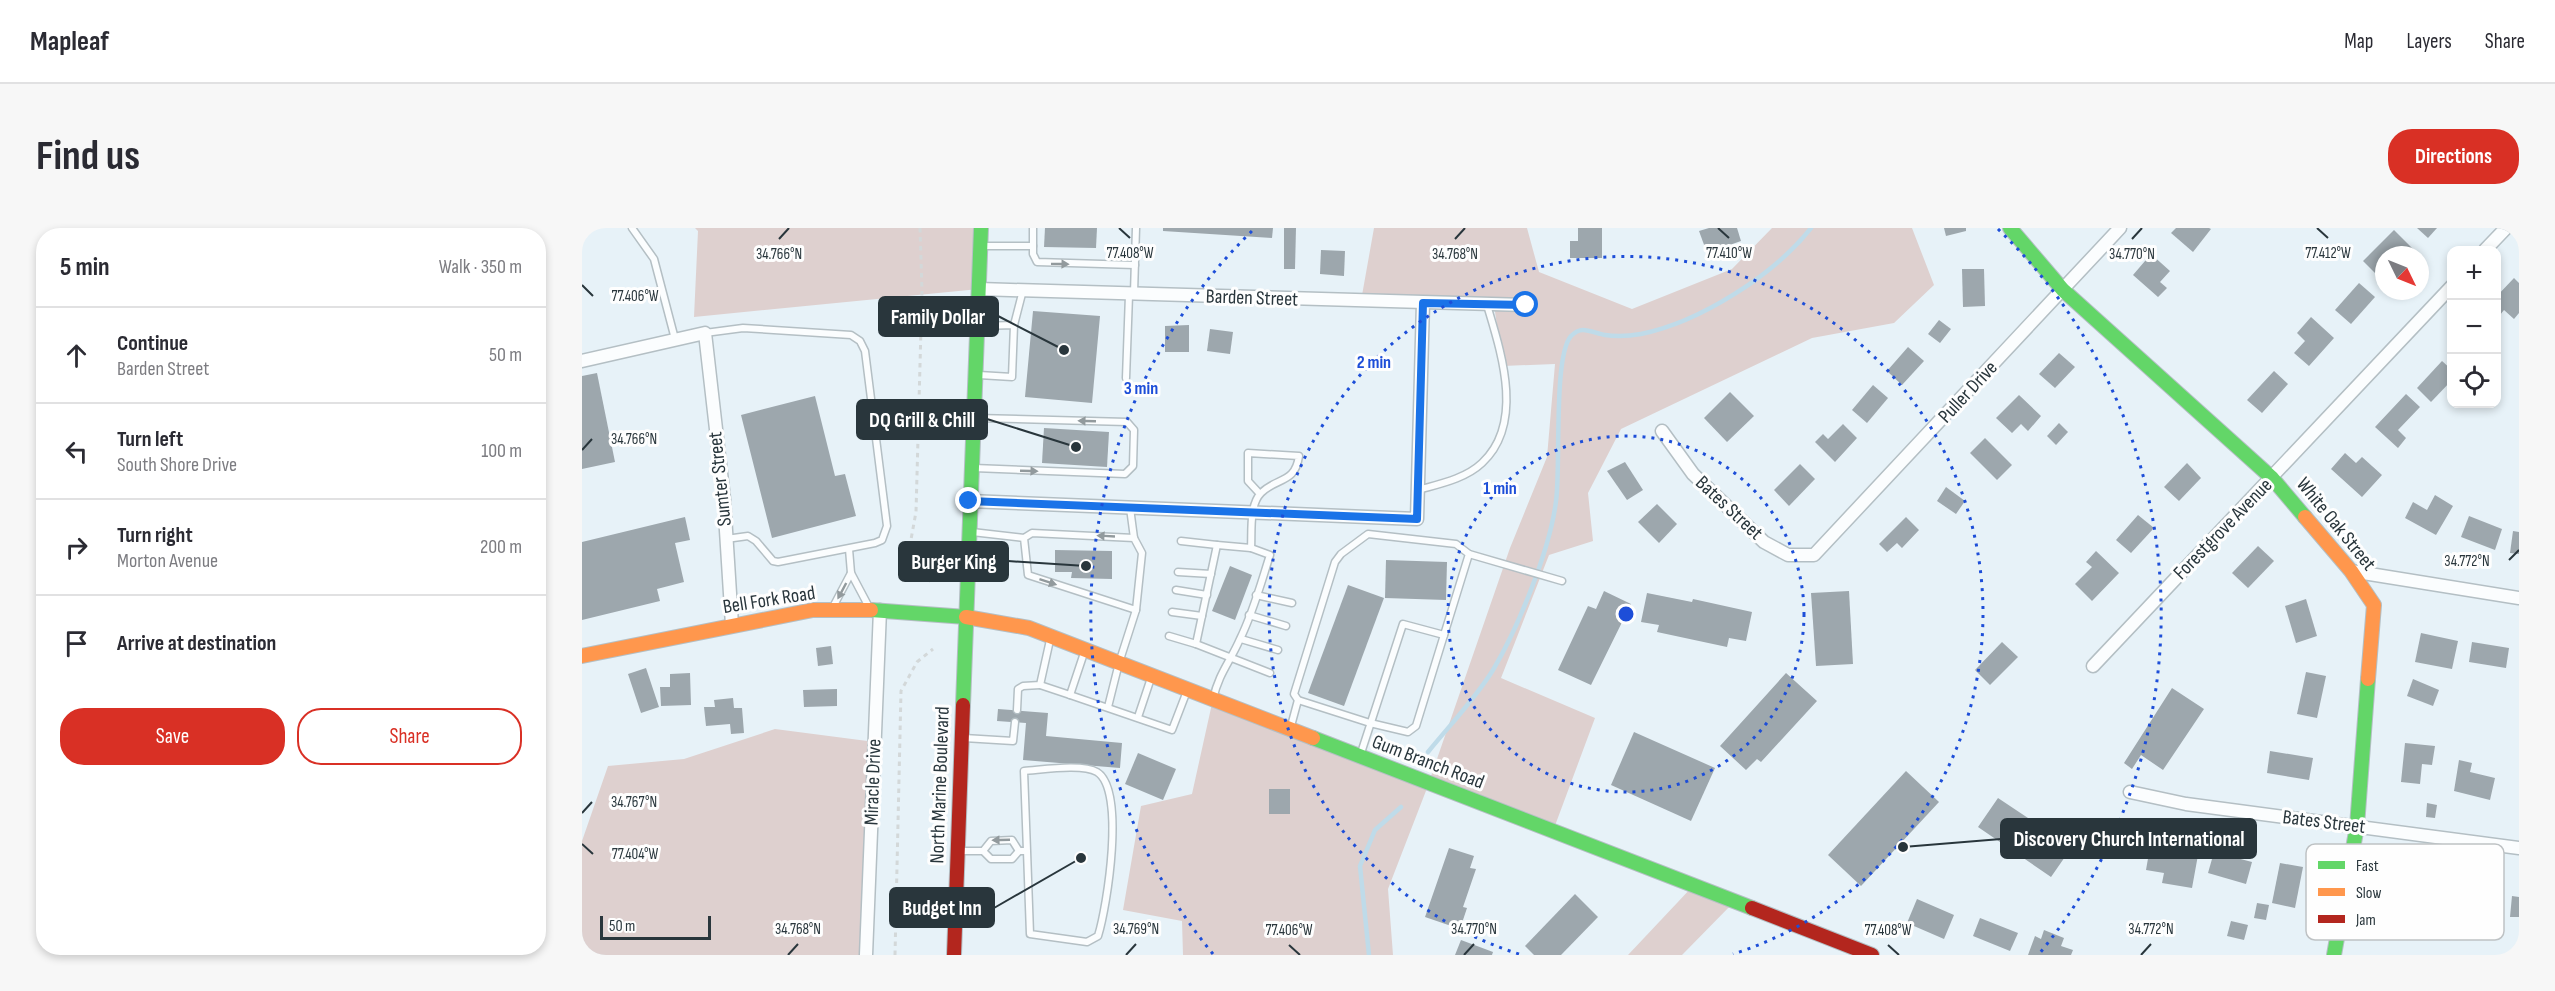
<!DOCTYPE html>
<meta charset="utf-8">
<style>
body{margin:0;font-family:"Sofia Sans Condensed",sans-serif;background:#f7f7f7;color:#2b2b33}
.controls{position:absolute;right:18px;top:18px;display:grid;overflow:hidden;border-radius:12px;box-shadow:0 3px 9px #0003}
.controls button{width:54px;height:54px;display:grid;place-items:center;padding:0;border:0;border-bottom:2px solid #e1e1e2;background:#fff;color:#2b2b33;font:30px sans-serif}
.compass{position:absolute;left:1793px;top:18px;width:54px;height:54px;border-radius:50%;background:#fff;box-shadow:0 3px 9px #0003;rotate:133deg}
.scale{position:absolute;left:18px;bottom:15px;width:111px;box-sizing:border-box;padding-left:6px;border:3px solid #29363c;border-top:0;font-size:16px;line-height:21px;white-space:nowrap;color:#29363c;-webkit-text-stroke:4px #fefefe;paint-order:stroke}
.stop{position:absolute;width:18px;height:18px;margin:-14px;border:4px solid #1a73e8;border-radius:50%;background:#fff}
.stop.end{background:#1a73e8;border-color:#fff;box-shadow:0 2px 6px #0008}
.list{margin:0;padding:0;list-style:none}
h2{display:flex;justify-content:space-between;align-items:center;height:78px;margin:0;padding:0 24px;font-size:26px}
h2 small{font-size:20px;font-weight:400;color:#7c7c81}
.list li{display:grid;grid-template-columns:39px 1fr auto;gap:18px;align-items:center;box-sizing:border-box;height:96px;padding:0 24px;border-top:2px solid #e1e1e2}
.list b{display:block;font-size:22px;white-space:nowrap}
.list p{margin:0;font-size:20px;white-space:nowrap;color:#7c7c81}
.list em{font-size:20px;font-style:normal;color:#7c7c81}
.actions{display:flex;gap:12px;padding:18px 24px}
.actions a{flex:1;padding:14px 0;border:2px solid #d93025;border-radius:24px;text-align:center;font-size:21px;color:#d93025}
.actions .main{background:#d93025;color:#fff}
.icon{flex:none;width:33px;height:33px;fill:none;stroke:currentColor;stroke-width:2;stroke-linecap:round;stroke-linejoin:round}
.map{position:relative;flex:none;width:1937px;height:727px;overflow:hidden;border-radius:24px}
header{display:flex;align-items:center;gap:36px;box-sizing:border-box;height:84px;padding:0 30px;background:#fff;border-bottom:2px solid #e1e1e2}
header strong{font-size:28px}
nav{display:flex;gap:33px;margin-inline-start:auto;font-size:21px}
.intro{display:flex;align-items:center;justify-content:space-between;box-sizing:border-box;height:144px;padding:0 36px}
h1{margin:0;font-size:42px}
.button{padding:15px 27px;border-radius:24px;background:#d93025;color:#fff;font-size:21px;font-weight:700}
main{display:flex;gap:36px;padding:0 36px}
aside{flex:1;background:#fff;border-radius:24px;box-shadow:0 3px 9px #0003}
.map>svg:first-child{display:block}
.green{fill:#ded0cf}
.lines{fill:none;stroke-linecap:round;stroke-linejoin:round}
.stream{stroke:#bfdbe9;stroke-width:4.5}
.building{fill:#9da7ad}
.lane-casing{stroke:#b4bfc4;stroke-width:9}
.street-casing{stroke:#b4bfc4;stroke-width:15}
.fast-casing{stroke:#b4bfc4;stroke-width:16}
.slow-casing{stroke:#b4bfc4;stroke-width:16}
.jam-casing{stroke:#b4bfc4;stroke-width:16}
.path{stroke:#d3d8d9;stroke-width:3;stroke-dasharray:4.5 4.5;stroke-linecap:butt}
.lane{stroke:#fbfdfe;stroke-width:6}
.street{stroke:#fbfdfe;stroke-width:12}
.fast{stroke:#63d668;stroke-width:14}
.slow{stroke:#ff974d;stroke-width:14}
.jam{stroke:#b3261e;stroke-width:14}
.oneway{fill:#929a9d}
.route{stroke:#1a73e8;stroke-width:8}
.ticks{fill:none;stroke:#29363c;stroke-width:2}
.ring{fill:none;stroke:#1d4ed8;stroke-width:3;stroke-dasharray:3 6}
.labels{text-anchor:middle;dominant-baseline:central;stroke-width:6;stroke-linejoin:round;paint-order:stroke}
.street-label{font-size:20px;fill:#29363c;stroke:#fefefe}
.key{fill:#fefefe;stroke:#bec2c4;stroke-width:1.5}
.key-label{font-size:16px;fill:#29363c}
.ticks-label{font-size:15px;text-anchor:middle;fill:#29363c;stroke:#fefefe;stroke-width:6;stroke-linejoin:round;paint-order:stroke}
.centre{fill:#1d4ed8;stroke:#fefefe;stroke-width:3}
.ring-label{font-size:18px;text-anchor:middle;font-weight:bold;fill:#1d4ed8;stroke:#fefefe;stroke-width:6;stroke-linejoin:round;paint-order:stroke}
.leader{fill:none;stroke:#29363c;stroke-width:2}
.callout-dot{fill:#29363c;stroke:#fefefe;stroke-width:2}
.callout{fill:#29363c;stroke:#29363c;stroke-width:2}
.callout-label{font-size:21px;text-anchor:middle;font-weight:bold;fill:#fff}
</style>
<header>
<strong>Mapleaf</strong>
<nav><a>Map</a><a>Layers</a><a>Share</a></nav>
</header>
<div class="intro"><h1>Find us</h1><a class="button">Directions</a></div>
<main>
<aside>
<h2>5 min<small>Walk · 350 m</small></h2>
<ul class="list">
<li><svg class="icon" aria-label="ahead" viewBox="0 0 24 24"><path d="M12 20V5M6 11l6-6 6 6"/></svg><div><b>Continue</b><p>Barden Street</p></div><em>50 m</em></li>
<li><svg class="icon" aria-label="left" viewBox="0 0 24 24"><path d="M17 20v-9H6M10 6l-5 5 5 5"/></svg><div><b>Turn left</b><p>South Shore Drive</p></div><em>100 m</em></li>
<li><svg class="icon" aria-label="right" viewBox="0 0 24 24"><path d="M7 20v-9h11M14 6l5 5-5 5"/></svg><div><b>Turn right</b><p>Morton Avenue</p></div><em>200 m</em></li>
<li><svg class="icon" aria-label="arrive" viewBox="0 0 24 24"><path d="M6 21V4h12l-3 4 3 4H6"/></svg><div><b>Arrive at destination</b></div></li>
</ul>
<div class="actions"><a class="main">Save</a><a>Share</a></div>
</aside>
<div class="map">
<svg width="1937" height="727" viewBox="0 0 1937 727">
<rect width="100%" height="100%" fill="#e7f2f8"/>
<g class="green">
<path d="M113,0H399L397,61L112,89L116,3Z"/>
<path d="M792,0H945L957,44L1050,81L1150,41L1190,0H1330L1352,57L1312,95L1230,110L1039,201L1006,265L1011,313L967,327L919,450L1013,490L971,603L847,555L806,661L811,727H601L600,693L541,682L559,578L610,566L631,471L847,554L928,320L965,229L973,136L921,138L912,77L779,73Z"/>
<path d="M193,501L293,514L284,727H0V613L26,538L102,531Z"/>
<path d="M1111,658L1152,674L1100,727H1046Z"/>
</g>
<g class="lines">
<g class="stream">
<path d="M846,524C867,498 893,471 911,442C936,400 968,322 974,273C979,240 971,128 989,108C992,105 997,102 1001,102C1008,102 1016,106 1023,107C1035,109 1048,108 1059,106C1118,94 1192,47 1229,0"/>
<path d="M787,727L778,638L793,602L819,579"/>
</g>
</g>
<g class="building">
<path d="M463,0H515L514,20L462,19Z"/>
<path d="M581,0H691L690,10L581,3Z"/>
<path d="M702,0H714L713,41H702Z"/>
<path d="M996,0H1020V30H988V13H996Z"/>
<path d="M1127,0H1155L1159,13L1125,25L1117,3Z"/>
<path d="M1362,0H1384V3L1364,8Z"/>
<path d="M1594,0H1627L1629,1L1611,24L1589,5Z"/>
<path d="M1835,0H1855L1846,10Z"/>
<path d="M1812,2L1833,23L1829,27H1802V54L1781,33Z"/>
<path d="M739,22L763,23L762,48L738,46Z"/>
<path d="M1569,26L1588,43L1578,54L1585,60L1576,69L1551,47Z"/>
<path d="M1380,41H1402L1403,78L1381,79Z"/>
<path d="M1932,50L1937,55V85L1932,91L1922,82L1918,87L1914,84V69Z"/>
<path d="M1777,55L1793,69L1769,96L1753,82Z"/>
<path d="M451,83L518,88L510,175L443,169Z"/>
<path d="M1729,89L1752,110L1727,138L1712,125L1723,113L1715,105Z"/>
<path d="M1357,92L1369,101L1358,115L1346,106Z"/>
<path d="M607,97V124H583V98Z"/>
<path d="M628,101L651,104L648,126L625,123Z"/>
<path d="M1326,119L1342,133L1320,157L1305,143Z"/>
<path d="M1477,125L1493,139L1473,160L1457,146Z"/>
<path d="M1860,133L1870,142V152L1849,174L1835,160Z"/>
<path d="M1692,143L1706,156L1680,185L1665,172Z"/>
<path d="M15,145L33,234L0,241V148Z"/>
<path d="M1291,157L1306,170L1285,195L1270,182Z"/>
<path d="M1148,164L1172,188L1145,214L1122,190Z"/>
<path d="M1824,166L1838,179L1816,202L1824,210L1816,220L1793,199Z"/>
<path d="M1437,167L1459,188L1446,203L1439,196L1430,205L1414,190Z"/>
<path d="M233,168L253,248L263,246L274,288L190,310L159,187Z"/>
<path d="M1477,195L1486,204L1474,217L1465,208Z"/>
<path d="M1261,196L1275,210L1253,234L1233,214L1241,206L1246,211Z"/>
<path d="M462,200L527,204L525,239L460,235Z"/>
<path d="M1403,210L1430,237L1415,252L1388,225Z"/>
<path d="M1763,225L1774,235L1780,229L1800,247L1780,269L1749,241Z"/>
<path d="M1043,234L1061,262L1045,272L1025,243Z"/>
<path d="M1605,235L1619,250L1597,273L1582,259Z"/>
<path d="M1218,236L1233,251L1207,278L1192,262Z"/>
<path d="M1364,259L1383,273L1374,286L1355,273Z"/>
<path d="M1853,267L1871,278L1854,307L1823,290L1831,274L1845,282Z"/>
<path d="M1075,276L1095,296L1077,315L1056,294Z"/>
<path d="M1556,287L1572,300L1549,325L1534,312Z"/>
<path d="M1887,288L1920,301L1913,322L1879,309Z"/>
<path d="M103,289L108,312L93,315L102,354L75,361L78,373L0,392V314Z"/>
<path d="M1324,289L1337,302L1320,320L1315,315L1305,324L1297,316Z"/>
<path d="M1931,303L1937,304V326L1928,325Z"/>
<path d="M1676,318L1692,333L1666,360L1650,345Z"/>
<path d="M473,322L530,323V351L489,350L490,344H473Z"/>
<path d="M1514,323L1537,345L1510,373L1493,356L1510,339L1504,334Z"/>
<path d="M804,332L865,334L864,372L803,370Z"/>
<path d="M648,338L670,347L653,392L630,383Z"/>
<path d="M766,357L802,370L762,478L726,465Z"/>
<path d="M1022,363L1049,376L1009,457L976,442L1006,378L1014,381Z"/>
<path d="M1267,363L1271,436L1234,438L1229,365Z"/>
<path d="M1065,365L1110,374L1111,371L1170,384L1164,413L1147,410L1145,419L1075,404L1077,397L1059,394Z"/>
<path d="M1724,371L1735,408L1714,415L1703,378Z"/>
<path d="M1839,405L1876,413L1870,441L1833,434Z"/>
<path d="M1420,414L1436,429L1408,457L1393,442Z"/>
<path d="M1890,414L1927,420L1924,440L1887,434Z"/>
<path d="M249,418L251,436L236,438L234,420Z"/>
<path d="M64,440L77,479L59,485L46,446Z"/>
<path d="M1724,444L1744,448L1735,490L1715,486Z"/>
<path d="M108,445L109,477L79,478L78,459H88V446Z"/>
<path d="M1204,445L1235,473L1179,534L1175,531L1164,542L1138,518Z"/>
<path d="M1831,451L1857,462L1851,478L1825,468Z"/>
<path d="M1590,460L1622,481L1581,542L1559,527L1550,541L1542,535Z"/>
<path d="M255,461V478L222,479L221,462Z"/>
<path d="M151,470L152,480H160L162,505L149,506L148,496L124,498L122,479H133L132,472Z"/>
<path d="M416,481L466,485L464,508L540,515L538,540L441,532L444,495L415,493Z"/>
<path d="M1052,504L1133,540L1109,593L1029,557Z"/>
<path d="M1823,515L1853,518L1850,537L1840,536L1838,556L1819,554Z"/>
<path d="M1688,523L1731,530L1727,552L1685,545Z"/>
<path d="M556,525L594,541L581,572L543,556Z"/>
<path d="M1877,532L1890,535L1888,544L1913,550L1908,572L1872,563Z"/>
<path d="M1324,543L1357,574L1279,658L1246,627Z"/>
<rect x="687" y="561" width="21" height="25"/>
<path d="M1416,570L1464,602L1459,608L1485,626L1469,649L1396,599Z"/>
<path d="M1845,575L1855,577L1853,590L1844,589Z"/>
<path d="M1568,619L1616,627L1610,660L1580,655L1582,645L1564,642Z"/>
<path d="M867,620L892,628L888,640L894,641L881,679L885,680L878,701L843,689Z"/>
<path d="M1632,624L1670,634L1664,656L1626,645Z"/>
<path d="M1698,635L1721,639L1713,680L1690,675Z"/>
<path d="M993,666L1016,689L979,727H952L943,718Z"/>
<path d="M1930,668L1937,669V689H1928Z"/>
<path d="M1335,671L1372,687L1362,711L1325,695Z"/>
<path d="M1675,675L1687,677L1684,692L1672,690Z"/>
<path d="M1398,690L1436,705L1428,723L1391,708Z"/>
<path d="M1649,693L1666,697L1662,712L1645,708Z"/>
<path d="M1462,702L1482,710L1479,718L1491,722L1489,727H1446L1453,708L1459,711Z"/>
<path d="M879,712L911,724L910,727H873Z"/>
</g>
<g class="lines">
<g class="lane-casing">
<g id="lane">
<path d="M50,0L72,31L93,111"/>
<path d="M451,0V26L455,34L553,37"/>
<path d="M400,18H451"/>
<path d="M552,65L554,0"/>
<path d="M432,97L441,62"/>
<path d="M123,105L161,100L269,107L278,113L283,123L305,298L300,312L293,315L196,334L191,333L174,313L166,308L144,311"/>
<path d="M397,147L430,149L432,97L398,98"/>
<path d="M544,150L547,67"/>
<path d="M392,240L543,246L551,238L552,202L545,194L394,190"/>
<path d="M836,262C857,256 883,251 900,235C943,195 919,124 905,77"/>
<path d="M548,280L552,310"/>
<path d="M390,304L442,310L450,305L552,310L560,325L554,382L446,347L442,310"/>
<path d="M599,313L635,317"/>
<path d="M669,320C670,304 667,277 679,265C695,249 713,256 717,228L666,225V253L678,266"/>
<path d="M267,321L269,345L288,381"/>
<path d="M887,326L980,353"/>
<path d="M596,344L629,346"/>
<path d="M594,362L625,367"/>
<path d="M674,367L710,375"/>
<path d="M251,379L269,345"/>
<path d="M590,384L620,388"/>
<path d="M667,387L704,398"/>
<path d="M587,408L614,416"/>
<path d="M659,411L696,422"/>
<path d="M502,425L488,467L590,502L605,463"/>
<path d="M458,457L488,467"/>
<path d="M631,471C637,445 648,434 658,411C671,385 679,355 688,327L669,320L635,317L614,416L688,445"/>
<path d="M716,472L788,495L826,504L834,498L862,407"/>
<path d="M526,479L537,435L554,382"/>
<path d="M435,482L436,461L441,458L458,457L468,412"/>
<path d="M556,489L569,450"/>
<path d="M709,498L716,472L712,466L753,334L759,326L786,306L874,316L887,326L862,407L821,396L778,528"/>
<path d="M382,510L431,513L433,494"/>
<path d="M379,623H401L409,631H430L437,623"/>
<path d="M401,623L409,613L430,612L437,623"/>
<path d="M437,623H445L448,706L505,714L516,708C525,679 544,562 515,544C500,535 459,542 442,543L445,623"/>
</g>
</g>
<g class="street-casing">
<g id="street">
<path d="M1903,22L1924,0"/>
<path d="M397,61L944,77"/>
<path d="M0,133L123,105L142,271L150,397"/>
<path d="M1080,203L1111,246L1182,314L1206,327H1232L1538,0"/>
<path d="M387,273L835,291L841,75"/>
<path d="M1769,343L1937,370"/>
<path d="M1511,438L1870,58"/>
<path d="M1548,564L1604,576L1937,620"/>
<path d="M284,727L298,382"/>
</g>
</g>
<g class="fast-casing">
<g id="fast">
<path d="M1428,0L1481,62L1690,250L1723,289"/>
<path d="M289,382L384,389"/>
<path d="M381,477L399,0"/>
<path d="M731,510L1170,680"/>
<path d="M1752,727L1775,598L1786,451"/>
</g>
</g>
<g class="slow-casing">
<g id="slow">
<path d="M1723,289L1769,343L1792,377L1786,451"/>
<path d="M384,389L447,400L731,510"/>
<path d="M0,428L231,382H289"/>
</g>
</g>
<g class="jam-casing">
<g id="jam">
<path d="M1170,680L1290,727"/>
<path d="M372,727L381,477"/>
</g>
</g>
<g class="path">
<path d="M338,0L340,63L334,284L328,317L345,354L351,351"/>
<path d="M313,727L319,463L335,434L351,421"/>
</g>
<use href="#lane" class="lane"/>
<use href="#street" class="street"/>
<use href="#fast" class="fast"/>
<use href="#slow" class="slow"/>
<use href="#jam" class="jam"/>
</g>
<defs><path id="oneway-solid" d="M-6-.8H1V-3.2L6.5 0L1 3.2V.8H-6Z" transform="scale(1.5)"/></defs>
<g class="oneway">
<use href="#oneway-solid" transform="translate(478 36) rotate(1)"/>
<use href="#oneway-solid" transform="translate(505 193) rotate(-178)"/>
<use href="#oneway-solid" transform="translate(447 243) rotate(2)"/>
<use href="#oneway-solid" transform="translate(524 308) rotate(-177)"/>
<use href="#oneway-solid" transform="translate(466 354) rotate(18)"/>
<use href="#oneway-solid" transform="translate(260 363) rotate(118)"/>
<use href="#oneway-solid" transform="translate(419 612) rotate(178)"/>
</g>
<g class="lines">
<path class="route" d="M387,273L835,291L841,75L944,77"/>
</g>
<path class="ticks" d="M537,0L548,10M1136,0L1147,10M1735,0L1746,10M197,11L207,0M873,11L883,0M1550,11L1560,0M0,57L11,68M0,222L10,211M1927,332L1937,322M0,585L10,574M0,616L11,626M707,717L718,727M1306,717L1317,727M206,727L216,716M544,727L554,716M882,727L892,716M1559,727L1569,716"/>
<g class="ring">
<circle cx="1044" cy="386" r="178"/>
<path d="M937 726A357 357 0 1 1 1151 726"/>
<path d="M631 726A535 535 0 0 1 672 1M1416 1A535 535 0 0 1 1457 726"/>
</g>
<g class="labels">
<g class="street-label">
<text transform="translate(670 70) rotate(2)">Barden Street</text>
<text transform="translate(1386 164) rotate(-47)">Puller Drive</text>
<text transform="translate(138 251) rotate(-96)">Sumter Street</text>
<text transform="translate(1147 280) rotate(43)">Bates Street</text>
<text transform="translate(1754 296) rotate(51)">White Oak Street</text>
<text transform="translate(1641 301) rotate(-46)">Forestgrove Avenue</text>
<text transform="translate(187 372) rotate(-9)">Bell Fork Road</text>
<text transform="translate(846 534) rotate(21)">Gum Branch Road</text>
<text transform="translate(291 554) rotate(-88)">Miracle Drive</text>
<text transform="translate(358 557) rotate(-88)">North Marine Boulevard</text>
<text transform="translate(1742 594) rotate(7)">Bates Street</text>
</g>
</g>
<rect x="1724" y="616" width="198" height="96" rx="9" class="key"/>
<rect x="1736" y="633" width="27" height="8" fill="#63d668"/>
<rect x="1736" y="660" width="27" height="8" fill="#ff974d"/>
<rect x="1736" y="687" width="27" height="8" fill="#b3261e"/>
<g class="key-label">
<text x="1774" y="643">Fast</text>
<text x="1774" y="670">Slow</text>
<text x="1774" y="697">Jam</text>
</g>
<g class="ticks-label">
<text x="548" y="30">77.408°W</text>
<text x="1147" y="30">77.410°W</text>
<text x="1746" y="30">77.412°W</text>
<text x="197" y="31">34.766°N</text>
<text x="873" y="31">34.768°N</text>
<text x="1550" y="31">34.770°N</text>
<text x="53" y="73">77.406°W</text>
<text x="52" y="216">34.766°N</text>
<text x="1885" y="338">34.772°N</text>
<text x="52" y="579">34.767°N</text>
<text x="53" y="631">77.404°W</text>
<text x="216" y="706">34.768°N</text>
<text x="554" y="706">34.769°N</text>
<text x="892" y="706">34.770°N</text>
<text x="1569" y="706">34.772°N</text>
<text x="707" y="707">77.406°W</text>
<text x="1306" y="707">77.408°W</text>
</g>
<circle cx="1044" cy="386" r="9" class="centre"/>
<g class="ring-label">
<text x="792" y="140">2 min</text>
<text x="559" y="166">3 min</text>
<text x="918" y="266">1 min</text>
</g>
<path class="leader" d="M482 122L416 88M494 219L405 191M504 338L426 333M1321 619L1419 611M499 630L412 680"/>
<g class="callout-dot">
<circle cx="482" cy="122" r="6"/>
<circle cx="494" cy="219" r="6"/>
<circle cx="504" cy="338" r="6"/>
<circle cx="1321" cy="619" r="6"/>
<circle cx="499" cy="630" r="6"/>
</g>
<g class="callout">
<rect x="297" y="69" width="119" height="39" rx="6"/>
<rect x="275" y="172" width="130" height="39" rx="6"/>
<rect x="317" y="314" width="109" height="39" rx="6"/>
<rect x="1419" y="591" width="255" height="39" rx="6"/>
<rect x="308" y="660" width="104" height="39" rx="6"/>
</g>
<g class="callout-label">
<text x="356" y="96">Family Dollar</text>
<text x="340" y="199">DQ Grill &amp; Chill</text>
<text x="372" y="341">Burger King</text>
<text x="1547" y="618">Discovery Church International</text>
<text x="360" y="687">Budget Inn</text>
</g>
</svg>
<div class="controls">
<button>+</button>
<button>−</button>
<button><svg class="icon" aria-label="locate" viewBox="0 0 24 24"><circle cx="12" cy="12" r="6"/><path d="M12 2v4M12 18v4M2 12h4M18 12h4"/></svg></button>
</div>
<svg class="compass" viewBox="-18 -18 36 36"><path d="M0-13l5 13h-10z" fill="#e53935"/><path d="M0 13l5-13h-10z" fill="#7c7c81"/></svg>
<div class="scale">50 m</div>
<div class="stop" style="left:944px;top:77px"></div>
<div class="stop end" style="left:387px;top:273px"></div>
</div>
</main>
